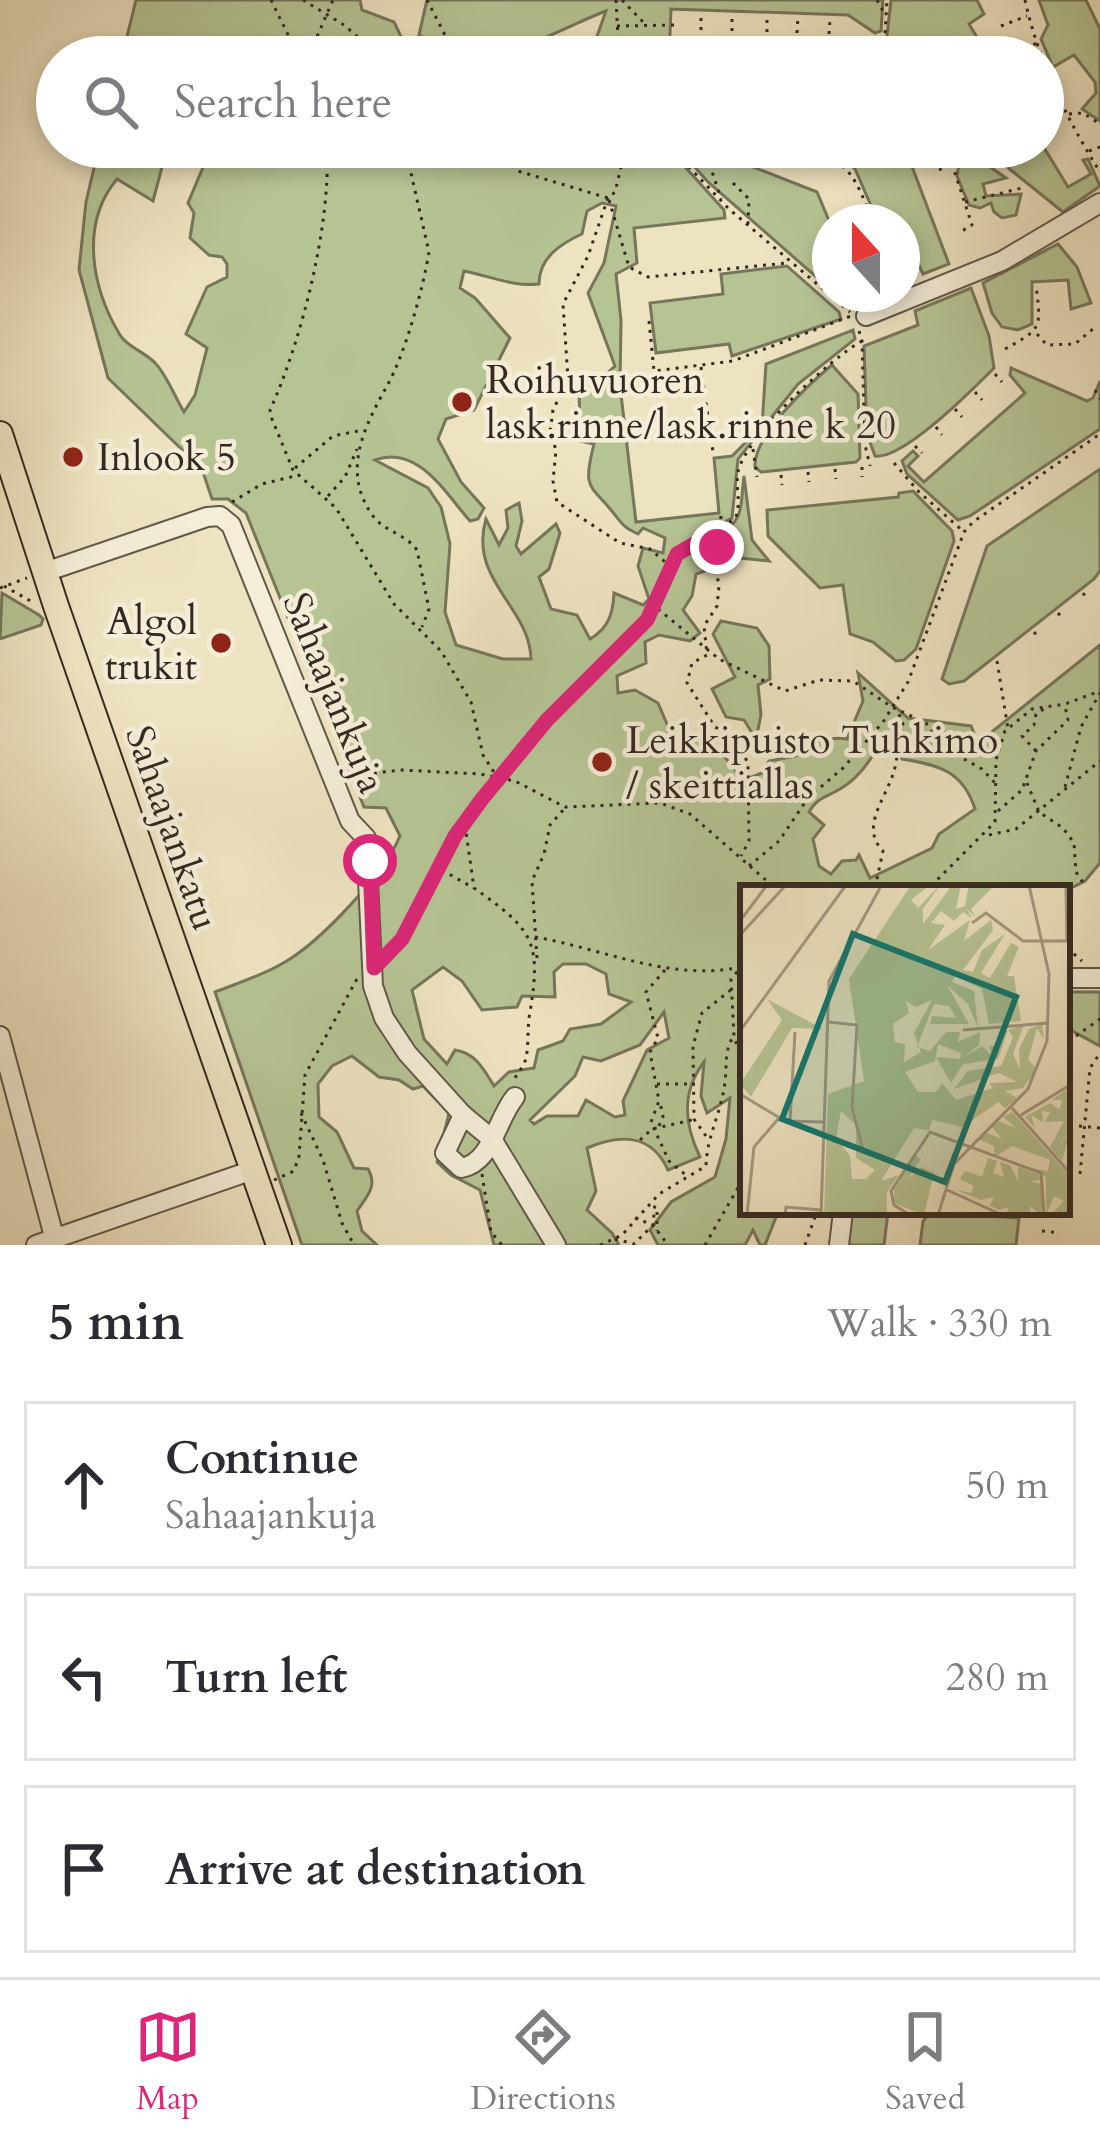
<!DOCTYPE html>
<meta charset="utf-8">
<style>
body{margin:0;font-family:Cardo,serif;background:#f7f7f7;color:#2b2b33}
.compass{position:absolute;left:812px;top:204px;width:108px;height:108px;border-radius:50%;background:#fff;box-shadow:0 6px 18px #0003;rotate:339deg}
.stop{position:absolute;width:36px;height:36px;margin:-27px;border:9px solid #db2777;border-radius:50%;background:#fff}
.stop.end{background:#db2777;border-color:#fff;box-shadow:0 3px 12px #0008}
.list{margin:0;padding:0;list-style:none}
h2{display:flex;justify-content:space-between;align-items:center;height:156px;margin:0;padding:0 48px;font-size:51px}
h2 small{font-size:39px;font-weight:400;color:#7c7c81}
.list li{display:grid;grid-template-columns:78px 1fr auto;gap:36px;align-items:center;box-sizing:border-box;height:168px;margin:0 24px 24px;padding:0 24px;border:3px solid #e1e1e2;border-radius:0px}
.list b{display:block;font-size:45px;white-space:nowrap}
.list p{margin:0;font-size:39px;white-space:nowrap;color:#7c7c81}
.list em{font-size:39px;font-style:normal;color:#7c7c81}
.icon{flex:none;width:66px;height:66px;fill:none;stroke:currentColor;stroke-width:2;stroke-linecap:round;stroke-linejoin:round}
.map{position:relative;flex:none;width:1100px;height:1245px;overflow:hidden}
.search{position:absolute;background:#fff;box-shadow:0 6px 18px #0003;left:36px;right:36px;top:36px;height:132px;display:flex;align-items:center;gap:30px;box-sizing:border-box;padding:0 42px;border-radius:66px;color:#7c7c81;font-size:45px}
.sheet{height:732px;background:#fff}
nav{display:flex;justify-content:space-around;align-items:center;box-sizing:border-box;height:168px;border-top:3px solid #e1e1e2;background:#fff;font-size:33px;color:#7c7c81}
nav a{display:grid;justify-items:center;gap:6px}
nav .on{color:#db2777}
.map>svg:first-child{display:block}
.green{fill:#b6c494;stroke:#75765b;stroke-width:3;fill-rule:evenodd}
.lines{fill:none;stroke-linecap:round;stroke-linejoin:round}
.minor-casing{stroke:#62584a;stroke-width:22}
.major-casing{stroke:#342922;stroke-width:28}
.path{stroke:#342922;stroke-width:3;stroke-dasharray:3 6;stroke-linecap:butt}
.minor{stroke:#f4edd7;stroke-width:18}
.major{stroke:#eee3c1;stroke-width:24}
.route{stroke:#db2777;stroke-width:15}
.poi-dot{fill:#8f2418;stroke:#f4edd7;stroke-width:4.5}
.labels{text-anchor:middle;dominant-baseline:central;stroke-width:9;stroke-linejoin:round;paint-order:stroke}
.poi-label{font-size:39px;fill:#342922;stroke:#f4edd7;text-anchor:start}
.street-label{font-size:39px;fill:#342922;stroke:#f4edd7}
.inset-road{fill:none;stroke:#a49981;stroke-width:3}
.view{fill:#0f766e;fill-opacity:0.15;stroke:#0f766e;stroke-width:6}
.inset-edge{fill:none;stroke:#342922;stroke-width:6}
</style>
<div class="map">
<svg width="1100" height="1245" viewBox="0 0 1100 1245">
<rect width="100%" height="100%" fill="#eee3c1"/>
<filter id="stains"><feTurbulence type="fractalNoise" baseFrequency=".00167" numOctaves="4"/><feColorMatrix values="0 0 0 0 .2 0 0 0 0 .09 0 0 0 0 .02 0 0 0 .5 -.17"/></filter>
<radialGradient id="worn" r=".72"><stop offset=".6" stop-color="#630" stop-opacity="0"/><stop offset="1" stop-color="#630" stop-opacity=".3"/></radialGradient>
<g class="green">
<path d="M136,0H360L362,10L394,22L405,45L423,57H122Z"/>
<path d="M427,0H883L881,31L875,33L848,15L671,9L669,57H600L596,39L606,11C585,18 537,45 518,45C511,45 505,40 498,38C468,53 449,50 419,35Z"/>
<path d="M891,0H977L984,14L969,24L989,57H897L886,45Z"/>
<path d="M1039,0H1086L1100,29V121L1082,109L1096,93L1095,82L1074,55L1053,67L1041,39L1048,25Z"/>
<path d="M1043,146L1068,187L1091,174L1083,160L1088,159L1100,186L1063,212L982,147Z"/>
<path d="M99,147H667L724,210L725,218L634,228L637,263L616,274L621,320L620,386L636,522L719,513L714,458L732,456L762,426L766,364L853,330L855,339L798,384L738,459L732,518L690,542C701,543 707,540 718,535C746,520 740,504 744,476L752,540L769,561L740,558L696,574L692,596L683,610L700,633L690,641L659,635L645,642L646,663L617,676L618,693L635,690L658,703L670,731C705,737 724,750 742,781L762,773L769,761L796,756L798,741C817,746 828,735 847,739L863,701L858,673L908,718L971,726L978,743L1100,645V863L1085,881L1067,890L743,888V1212H778L765,1245H760L753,1230L745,1245H658L650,1230L671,1202L715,1177L726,1139L730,1098L707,1113L701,1096L704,1062C681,1092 684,1124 700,1157L668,1170C651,1133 620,1134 587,1148L596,1191L587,1210L612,1233L619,1245H494L480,1190L451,1175L437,1162L449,1113L423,1086L413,1089L399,1080L379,1077L352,1056L332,1066L318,1084L319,1117L337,1132L354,1168L368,1169C378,1186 367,1196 357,1211L362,1231L377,1245H302L215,992C238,983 264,975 285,962C321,941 384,874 400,836L386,808L364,807L246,513L228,499H212L202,469L108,378L79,270L86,202ZM191,153L204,165L188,203L194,213L190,238L209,255L222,257L227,264V277L207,287L186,334L207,348L195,395L184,412C175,397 167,376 156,364C146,352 128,348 120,335C91,287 80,223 117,179L153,201L162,167ZM602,203L616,206L604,263L588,293L615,366L603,377L579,381L580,441L594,444C582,491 590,483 615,515C623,525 625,528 638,534L643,528L665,538L663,553L643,548L638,566L649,599L643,605L614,593C613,613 609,628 590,639L577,615L551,609L539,577L549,569L560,533L556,524L521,554L516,546L522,521L519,503L506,510L508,528L499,545L486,519C468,580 530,607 531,659H503L456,645L445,612L450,544L441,507L428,488L375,460C418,444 445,493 470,521L478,519L484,508L461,482L438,439L446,419L474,410L510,338L475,298L460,288L464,271C490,276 513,287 539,284C539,258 560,244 582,234L587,211ZM882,733L895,738L902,759C939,765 963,771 975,809L939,834L932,848L870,878L859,855L856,860L842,861L831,874L819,866L813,839L824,825L809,812C818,797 825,798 840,789C854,781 865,768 873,755L870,744ZM563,964H586L606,974L609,994L631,1002L601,1024L570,1029L563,1041L538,1050L534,1068L509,1072L494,1086C484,1070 476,1053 455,1050L447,1064L424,1039L412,990L443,967L462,981L482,1010L517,1007L522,996L555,997L554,972ZM664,1012L669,1038L647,1050L623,1101L625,1115L615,1117L586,1100L578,1116H547L534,1124L530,1120L575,1076L583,1057L601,1061L640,1045Z"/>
<path d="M677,147H702L817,192L830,223V289L708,182Z"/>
<path d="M843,147H916L922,154L911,164L949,264L923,274L918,263L910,266L902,247V222L876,217L855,169L842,157Z"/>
<path d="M974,156L1006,178L983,184L986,196L1021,194L1016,215L1002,218L994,212L991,203L980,208L969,205L957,176L959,164Z"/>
<path d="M1058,244L1077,267L1091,303L1071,309L1068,280L1032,282V324L1018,330L1002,327L992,313L983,283Z"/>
<path d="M787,266L839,312L841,319L732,356L729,344L656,353L650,303L723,294L721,274Z"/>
<path d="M971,288L989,336L994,368C972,390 903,460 875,456L867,434L864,346L918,325L915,311Z"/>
<path d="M832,365L858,394L860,458L856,462L761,472L755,467C753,436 809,384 832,365Z"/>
<path d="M1011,368L1087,401L1093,398L1100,381V429L970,516L958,520L907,474L902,461L913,451L918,456L908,466L924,482L1025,393L1010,375Z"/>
<path d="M1100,469V571L1094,579L964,681L949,684L942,679L987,546Z"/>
<path d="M913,491L952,531L954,541L916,649L904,660L896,661L873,642L850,634L843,585L820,588L768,536L767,510L898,497L899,493Z"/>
<path d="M2,593L39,615L43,619L41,625L0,639Z"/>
<path d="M721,621L757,628L769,646L770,679L758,685L761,715L756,739L744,720L726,717L712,689L735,677L713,634Z"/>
<path d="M1067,992H1100V1046L1067,1028Z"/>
<path d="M851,1212H888L884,1245H846Z"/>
<path d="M930,1212L1019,1218L1016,1245H920L923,1221Z"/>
</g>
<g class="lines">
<g class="minor-casing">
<g id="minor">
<path d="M866,316L1002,261L1100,203"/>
<path d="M45,572L207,517L220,516L231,525L350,821L366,838L373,986L384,1018L407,1053L463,1115L492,1139L556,1245"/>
<path d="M1067,978H1100"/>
<path d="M0,1036L55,1240"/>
<path d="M463,1115L445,1153L461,1168C492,1163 496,1120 515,1097"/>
<path d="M36,1245L253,1170"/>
<path d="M839,1245L843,1212"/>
</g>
</g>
<g class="major-casing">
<path id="major" d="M0,434L56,606L279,1245"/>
</g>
<g class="path">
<path d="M271,0L298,55"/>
<path d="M303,0L344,25L381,57"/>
<path d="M427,0L446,37L475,57"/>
<path d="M616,0L619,57"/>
<path d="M622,0L644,23"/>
<path d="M877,0L884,13"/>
<path d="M1025,0C1038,60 1067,120 1100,172"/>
<path d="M617,26L677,25"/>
<path d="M1001,26L1027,16"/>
<path d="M701,30V13"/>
<path d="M732,31V14"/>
<path d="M767,32V16"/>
<path d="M797,33L798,17"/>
<path d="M829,34L830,19"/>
<path d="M1017,52L1037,43"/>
<path d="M298,55L316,39L333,0"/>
<path d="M869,55L885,33L887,0"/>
<path d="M676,57L677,45"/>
<path d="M1069,114L1083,113L1100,124"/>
<path d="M327,147C331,224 302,340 270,410L272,419L293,470L336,508L394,604L441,651L471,702L483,755L497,777"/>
<path d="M405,147L429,252C423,289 405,354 387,386C364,427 341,472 373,516C385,532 406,534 417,550L429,609L422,627"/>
<path d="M492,147L518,171L608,198L615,192L626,147"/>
<path d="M670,147L729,209L850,312"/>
<path d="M704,147L721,199"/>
<path d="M959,147L952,164L972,225L962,231"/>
<path d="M770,148L771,147"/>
<path d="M1089,151L1100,147"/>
<path d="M802,160L807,147C852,163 856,180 873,222"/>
<path d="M939,170L952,164"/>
<path d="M733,183L749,199L748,224"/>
<path d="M608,198L588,256L563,304L568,379L553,410L550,432L556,450L553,481L557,502L620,543L650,549L671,567"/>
<path d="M609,200L629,267L648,277L786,263"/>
<path d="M965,202L1026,187"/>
<path d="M852,211L866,206"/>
<path d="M649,321L654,371L733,361L851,316"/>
<path d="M859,331L862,341L865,445L870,466"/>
<path d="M1037,334L1047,345L1075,344L1094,328"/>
<path d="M1005,349C1043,328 1041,328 1036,285"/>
<path d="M701,367L713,452"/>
<path d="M995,374L1002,382"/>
<path d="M1095,390L1100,399"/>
<path d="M975,392L982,400"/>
<path d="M955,409L962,417"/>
<path d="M936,427L942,435"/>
<path d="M714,438L734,430L742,420"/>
<path d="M915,446L922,453"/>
<path d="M753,449L757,477"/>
<path d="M894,463L919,492L963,531"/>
<path d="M862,467V477"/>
<path d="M295,468L333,436L363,430"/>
<path d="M835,469L836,479"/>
<path d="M808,472L809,482"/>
<path d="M781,475L782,485"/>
<path d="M328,496L345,477L357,449"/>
<path d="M232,502L262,484L299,475"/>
<path d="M721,516L715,564L719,586L717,606L704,626L707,655L692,663L687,683L715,727L733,736L748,763L749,841L741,856"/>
<path d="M4,586L34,603"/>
<path d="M0,588L27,578"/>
<path d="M1083,593L1087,599"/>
<path d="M658,609L719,659L785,691L819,680L853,681L892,707L926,723L944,748L982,769L995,783"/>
<path d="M1058,613L1062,618"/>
<path d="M1034,632L1038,637"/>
<path d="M997,661L1008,729"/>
<path d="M1036,751L1022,736L1034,725L1036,714L1047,707"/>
<path d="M347,776L402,770L480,774L515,781L565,807L660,803L690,814L775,888"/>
<path d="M1027,783L1039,812L1063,828L1074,843L1076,872L1086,887"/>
<path d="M1065,787L1081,727L1100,693"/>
<path d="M998,811L1022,790L1036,751L1068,720L1065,706"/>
<path d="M465,825L474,888C532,929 542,941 530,1012C527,1027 529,1044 526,1058C524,1067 516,1074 513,1082"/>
<path d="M989,835L1016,829L1100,761"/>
<path d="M749,866L779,841L808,798L843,768L883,722L908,682L964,532L973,522L1100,434"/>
<path d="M442,870L470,886"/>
<path d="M875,888L883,851C859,827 887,797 894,771C899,755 896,741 903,724L897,709"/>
<path d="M913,888L933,884L995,822L996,760L1005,731L1032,709L1065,704L1100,691"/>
<path d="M989,888L990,886"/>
<path d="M535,937C604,949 671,982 741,967"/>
<path d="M1067,948L1082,961"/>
<path d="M390,954L440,869L455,836L482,799L547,720L647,620L677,554L735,519C742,503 735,488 738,472C745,437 831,358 862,341"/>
<path d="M537,958L532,881L544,854L550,825L564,809"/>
<path d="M743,965L731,979L734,1036L743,1066"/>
<path d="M665,970L646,992L658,1038L650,1052L659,1101L651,1122L669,1161L687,1176"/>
<path d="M1076,1036L1100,1019"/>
<path d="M657,1084H695"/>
<path d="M301,1113L323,1160L342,1223L354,1245"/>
<path d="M659,1126L663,1117L660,1102"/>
<path d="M1079,1126L1100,1128"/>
<path d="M706,1136L694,1119L693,1046L702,1013L732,989"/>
<path d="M640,1140L652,1129L692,1120"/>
<path d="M1067,1151L1068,1152"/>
<path d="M482,1174L491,1232L502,1245"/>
<path d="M1080,1174L1090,1068L1100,1053"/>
<path d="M274,1180L294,1171L299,1156L305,1075L358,977"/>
<path d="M657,1212V1231"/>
<path d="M910,1216L919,1217"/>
<path d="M635,1218L653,1225L668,1245"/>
<path d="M1042,1231L1060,1233"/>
<path d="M615,1239L634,1244L653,1225L655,1203"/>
<path d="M600,1245L622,1235L659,1194L706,1166C707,1135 721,1114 725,1082C727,1066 724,1049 734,1036"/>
<path d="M705,1245L743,1179"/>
<path d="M805,1245L815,1217"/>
</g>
<use href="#minor" class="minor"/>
<use href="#major" class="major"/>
</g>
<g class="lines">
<path class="route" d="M370,861L374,968L402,939L455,836L482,799L547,720L647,620L677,554L718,530L717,547"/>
</g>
<g class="poi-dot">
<circle cx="462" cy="402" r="12"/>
<circle cx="73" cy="457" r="12"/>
<circle cx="221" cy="643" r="12"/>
<circle cx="602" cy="762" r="12"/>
</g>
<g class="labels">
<g class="poi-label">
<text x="486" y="380">Roihuvuoren<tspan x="486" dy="45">lask.rinne/lask.rinne k 20</tspan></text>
<text x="97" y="457">Inlook 5</text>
<text x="197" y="621" text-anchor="end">Algol<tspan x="197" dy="45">trukit</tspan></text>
<text x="626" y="740">Leikkipuisto Tuhkimo<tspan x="626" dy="45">/ skeittiallas</tspan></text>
</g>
<g class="street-label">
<text transform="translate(334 693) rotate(68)">Sahaajankuja</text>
<text transform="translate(172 828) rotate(71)">Sahaajankatu</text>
</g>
</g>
<g transform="translate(740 885)">
<rect width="330" height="330" fill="#eee3c1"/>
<path d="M171,0H190L171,15L178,23L200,0L183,24V39L212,0H221L216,24L225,21L229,0H255L231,24L235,32L226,23L232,33L223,27L214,36L201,26L191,38L205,40L188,65L230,35L224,56L251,35L253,45L223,85L233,87L242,65L265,49L241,88L250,93L271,58L279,62L267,91H274L281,136L249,139L242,104L215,91L212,97L234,106L238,143L228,119L207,100L229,139H190L192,131L216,133L209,121L194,119L177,162L190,166L206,147H220L218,157L240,147L239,160L222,173L242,161L252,171L249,161H257L261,148L284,139L273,169L280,184L279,164L289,144L302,139L304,154L297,143L288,175L297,184L283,203L265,206L277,213L265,223L258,217L223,242L192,235L189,245L174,243L141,296L159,290L147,307V330H84L88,209L124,196L109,94ZM192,115L174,148L181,167L164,177L165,159L155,157L153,139L169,128L166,116L176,122ZM268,145L273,152L261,181L228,186L214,204L259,188L277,197L249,198L253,203L216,215L202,198L196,207H178L165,187L195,176L198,159L221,168L220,174L196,172L211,198L223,179L258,174ZM101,226L116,240V273L135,285L126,294H112L110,271L96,253ZM27,114L83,144L52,143L11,212L0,199L42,135ZM330,202V245L316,266L330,247L322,276L310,262L324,236L305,237L310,227L302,226L303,237L291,230L295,243L285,232L310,218L320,225L322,215H312ZM272,227L330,291V330H311L324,316L314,311L306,330V292L286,282L308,286L310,275L272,261L255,272L254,261L238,254L245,247L262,254L251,241L257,236L276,243L263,232ZM175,270L181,274L168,294L181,282L194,288L184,330L154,318V303ZM248,273L257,276L253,288L264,292L260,277L270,280L278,296V282L298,289L301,295L291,296L304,300L301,330L290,321V330H266L269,322L258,325L250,320L254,312L241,315L216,305L231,308L234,301L220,294L225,286L242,292Z" fill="#b6c494" fill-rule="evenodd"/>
<path class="inset-road" d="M326,0L327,56M0,36L27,0M232,38L246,28L283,56H330M0,50L46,0M88,137L117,140L112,222L124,269M223,145L308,138M0,146L106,0M0,209L45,236L84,237M272,223L330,288M281,230L330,200M50,236L55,147M205,304L262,330M7,330L14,262L39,233M45,330L46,322L81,325M81,330L89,96L140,3M170,330L154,320L151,306L190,247L301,288L304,330M198,330L214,279L288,204L307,156L309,89L289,0"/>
<path class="view" d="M113,49L276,112L205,297L42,234Z"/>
<rect width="330" height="330" class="inset-edge"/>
</g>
<rect width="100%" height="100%" filter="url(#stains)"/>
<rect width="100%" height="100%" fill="url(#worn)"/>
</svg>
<svg class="compass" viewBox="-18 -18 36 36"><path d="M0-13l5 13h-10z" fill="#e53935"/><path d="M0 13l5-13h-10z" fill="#7c7c81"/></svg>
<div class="stop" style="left:370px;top:861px"></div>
<div class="stop end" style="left:717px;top:547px"></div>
<div class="search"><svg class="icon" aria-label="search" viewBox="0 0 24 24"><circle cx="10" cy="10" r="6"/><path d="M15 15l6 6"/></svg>Search here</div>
</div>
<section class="sheet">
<h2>5 min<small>Walk · 330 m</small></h2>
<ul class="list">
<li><svg class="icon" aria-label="ahead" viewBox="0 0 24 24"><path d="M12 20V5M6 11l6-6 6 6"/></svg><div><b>Continue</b><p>Sahaajankuja</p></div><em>50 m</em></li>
<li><svg class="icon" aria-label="left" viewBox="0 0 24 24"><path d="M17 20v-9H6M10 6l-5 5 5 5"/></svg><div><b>Turn left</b></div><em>280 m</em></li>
<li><svg class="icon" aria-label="arrive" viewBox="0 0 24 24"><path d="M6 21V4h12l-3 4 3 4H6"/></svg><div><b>Arrive at destination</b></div></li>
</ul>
</section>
<nav>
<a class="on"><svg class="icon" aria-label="map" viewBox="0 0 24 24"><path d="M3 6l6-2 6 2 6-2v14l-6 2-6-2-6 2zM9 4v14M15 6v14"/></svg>Map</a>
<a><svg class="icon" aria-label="directions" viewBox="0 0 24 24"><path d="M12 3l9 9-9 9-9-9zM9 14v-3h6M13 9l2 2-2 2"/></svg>Directions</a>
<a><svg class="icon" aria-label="saved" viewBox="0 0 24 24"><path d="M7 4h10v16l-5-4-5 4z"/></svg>Saved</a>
</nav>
